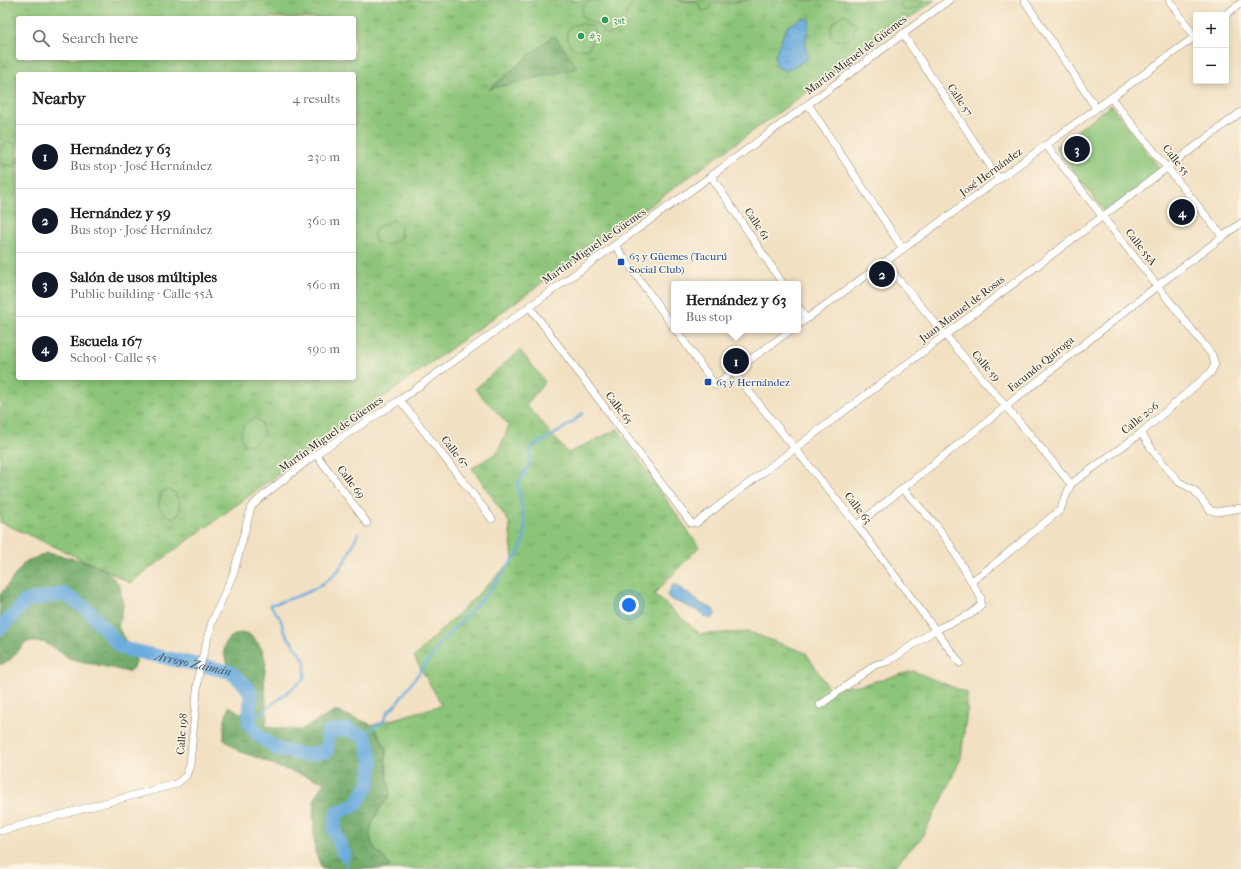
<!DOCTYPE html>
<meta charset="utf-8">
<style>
body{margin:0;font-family:"IM FELL French Canon",serif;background:#f6f6f6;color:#202124}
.controls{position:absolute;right:12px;top:12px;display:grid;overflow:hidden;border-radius:4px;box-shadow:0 2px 6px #0003}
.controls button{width:36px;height:36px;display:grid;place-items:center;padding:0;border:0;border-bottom:1px solid #e0e0e0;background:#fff;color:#202124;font:20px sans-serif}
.you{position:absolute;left:629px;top:605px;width:14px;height:14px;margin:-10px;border:3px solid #fff;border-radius:50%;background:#1a73e8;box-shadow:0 0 0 6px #1a73e833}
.badge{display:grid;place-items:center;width:26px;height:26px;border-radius:50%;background:#111827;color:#fff;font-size:13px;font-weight:700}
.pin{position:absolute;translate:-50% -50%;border:2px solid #fff;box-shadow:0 1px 4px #0006}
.popup{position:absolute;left:671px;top:281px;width:130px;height:52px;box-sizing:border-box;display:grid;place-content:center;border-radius:4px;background:#fff;filter:drop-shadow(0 1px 3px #0005);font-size:13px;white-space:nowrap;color:#757577}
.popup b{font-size:15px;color:#202124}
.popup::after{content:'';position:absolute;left:50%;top:100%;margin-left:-8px;border:8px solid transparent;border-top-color:#fff}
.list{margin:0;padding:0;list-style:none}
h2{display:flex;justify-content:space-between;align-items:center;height:52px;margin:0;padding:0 16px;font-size:17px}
h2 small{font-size:13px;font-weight:400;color:#757577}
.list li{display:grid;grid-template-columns:26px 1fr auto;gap:12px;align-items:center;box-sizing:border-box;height:64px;padding:0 16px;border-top:1px solid #e0e0e0}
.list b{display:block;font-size:15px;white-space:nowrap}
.list p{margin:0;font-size:13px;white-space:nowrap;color:#757577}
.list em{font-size:13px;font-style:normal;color:#757577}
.icon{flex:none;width:22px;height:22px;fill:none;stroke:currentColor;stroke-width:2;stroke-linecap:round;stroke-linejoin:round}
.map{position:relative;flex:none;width:1241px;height:869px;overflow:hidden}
.search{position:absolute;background:#fff;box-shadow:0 2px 6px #0003;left:16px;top:16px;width:340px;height:44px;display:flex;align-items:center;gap:10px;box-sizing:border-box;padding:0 14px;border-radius:4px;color:#757577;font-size:15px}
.panel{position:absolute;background:#fff;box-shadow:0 2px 6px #0003;left:16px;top:72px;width:340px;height:308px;border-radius:4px}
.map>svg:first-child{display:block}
.grass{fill:url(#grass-tufts);stroke:#5c7852;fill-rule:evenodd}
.forest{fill:url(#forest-crowns);stroke:#4e6a4a}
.green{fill:#8cc579;stroke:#5c7852}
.water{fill:url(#water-ripples);stroke:#4a6c84}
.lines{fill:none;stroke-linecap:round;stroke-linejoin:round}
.stream{stroke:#6aacde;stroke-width:2.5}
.river{stroke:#6aacde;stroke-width:14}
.minor-casing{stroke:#8e8676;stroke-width:8}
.minor{stroke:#fff;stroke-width:7}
.leisure-dot{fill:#2e9e5b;stroke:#fcf5e5;stroke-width:1.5}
.transit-dot{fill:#1a4fb4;stroke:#fcf5e5;stroke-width:1.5}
.labels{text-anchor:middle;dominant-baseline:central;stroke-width:3;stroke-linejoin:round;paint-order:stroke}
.leisure-label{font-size:11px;fill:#27864d;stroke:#fcf5e5;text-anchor:start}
.street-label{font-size:11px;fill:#2b2b2b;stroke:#fcf5e5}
.transit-label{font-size:11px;fill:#164399;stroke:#fcf5e5;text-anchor:start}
.water-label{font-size:12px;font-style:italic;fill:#41586a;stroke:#fcf5e5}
</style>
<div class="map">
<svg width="1241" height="869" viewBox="0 0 1241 869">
<defs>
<pattern id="grass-tufts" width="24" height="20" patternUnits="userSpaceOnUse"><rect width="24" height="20" fill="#8cc579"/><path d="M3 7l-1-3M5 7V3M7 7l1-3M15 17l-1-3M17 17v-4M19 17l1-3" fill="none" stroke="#73a063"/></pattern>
<pattern id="forest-crowns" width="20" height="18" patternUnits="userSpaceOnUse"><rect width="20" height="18" fill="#71aa69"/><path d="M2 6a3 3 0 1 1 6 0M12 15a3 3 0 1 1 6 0" fill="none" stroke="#5d8b57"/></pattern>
<pattern id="water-ripples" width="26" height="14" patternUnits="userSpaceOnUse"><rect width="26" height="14" fill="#6aacde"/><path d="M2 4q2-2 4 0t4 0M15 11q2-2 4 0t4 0" fill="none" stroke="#578cb4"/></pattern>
</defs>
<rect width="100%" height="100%" fill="#fcf5e5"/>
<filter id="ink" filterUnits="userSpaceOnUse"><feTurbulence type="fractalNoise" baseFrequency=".025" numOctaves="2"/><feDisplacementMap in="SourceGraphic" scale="8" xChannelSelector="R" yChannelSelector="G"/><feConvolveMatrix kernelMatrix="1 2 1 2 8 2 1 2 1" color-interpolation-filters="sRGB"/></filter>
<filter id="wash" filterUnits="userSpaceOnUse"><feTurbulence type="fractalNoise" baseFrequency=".012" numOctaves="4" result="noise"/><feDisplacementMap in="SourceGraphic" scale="16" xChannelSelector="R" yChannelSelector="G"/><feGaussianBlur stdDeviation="0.9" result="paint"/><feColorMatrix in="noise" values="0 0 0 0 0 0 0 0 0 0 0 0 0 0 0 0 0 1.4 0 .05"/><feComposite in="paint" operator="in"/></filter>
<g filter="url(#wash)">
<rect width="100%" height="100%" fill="#f2e0c2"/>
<g class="grass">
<path d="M7,0H935L392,391L130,583L104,569L0,522V3ZM18,18H354V58H18ZM18,74H354V378H18Z"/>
<path d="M520,350L545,382L526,405L568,453L618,429L699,547L654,594L700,634L749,632L806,653L829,689L865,684L913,671L967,693V710L961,758L941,802L921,838L892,869H390C387,858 381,857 375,849C362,830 379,810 390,794L386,766V748L373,725L442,705L414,657L513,560L509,522L472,468L498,452L509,425L475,389Z"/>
</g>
<g class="forest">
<path d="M554,35L578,68L489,89Z"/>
<path d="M47,553L85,561L104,569L120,585L123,607L118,627L137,662L129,672L71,659L44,642H26L10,660L0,665V595L25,562Z"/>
<path d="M240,633L250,635L259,644L263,652L266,664L264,679L267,716L266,727L300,730L336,711L373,725L386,748V766L390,795C379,810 362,830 375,849C381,857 387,858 390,869H322L315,852L313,815L315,797L324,782L278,767L256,757L238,751L224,739V723L229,706L242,714C245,709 249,700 247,693C244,678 223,667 224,650C225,640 231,636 240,633Z"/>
</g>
<g class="green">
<path d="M591,0H635L632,3L618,30L610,35C601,33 603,29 597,25C593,22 587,21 582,17V8Z"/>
<path d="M676,0H751L731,3L716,2L712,4L709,10L702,11L698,2C691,0 683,3 676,0Z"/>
<path d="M899,0H923V1C918,9 912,11 903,10L900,5Z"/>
<path d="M844,14L850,18L856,25C852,39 848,44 833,39C827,27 834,20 844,14Z"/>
<path d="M581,24L592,26L596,33L594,39L588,49C573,52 567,46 567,31L574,25Z"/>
<path d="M1111,105L1161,170L1105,212L1055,147Z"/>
<path d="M7,142L18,144V160L12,166L3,165L0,162V149Z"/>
<path d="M394,220L401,226L400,238C391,244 386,245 376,242L373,235L378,227Z"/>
<path d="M255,418L261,422L264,435L251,446L244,444C237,431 243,423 255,418Z"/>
<path d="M168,490L175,492L180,506V513L173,518C166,515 162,512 158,505L162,492Z"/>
</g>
<g class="water">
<path d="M802,18L810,19L805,45L808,59L786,71L776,66L775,56L778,47L787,27Z"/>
<path d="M675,584L700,603L713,609L716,613L712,619L704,617L701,612L670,599L667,595L672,586Z"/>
</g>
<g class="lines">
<g class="stream">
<path d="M249,723L305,678V661L284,631L280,618L270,605C298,597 329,588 345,561C350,552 354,542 358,533"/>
<path d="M360,735L383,722L387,713L397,703L444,639L484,597L520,551L524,538L525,525L518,488L519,482L528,467L531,447C550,438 568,427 583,413"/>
<path d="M344,854L347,869"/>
</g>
<path class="river" id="s1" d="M0,629L26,601L64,594L88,610L121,648L231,672L245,685L251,694L249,723L259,736L279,750L305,755L327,751L328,732L347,729L366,738L372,763L368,785L356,805L336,813L334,830L344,854"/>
</g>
</g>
<g filter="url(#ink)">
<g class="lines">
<g class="minor-casing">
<g id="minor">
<path d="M1024,0L1096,108"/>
<path d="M1169,0L1195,37"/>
<path d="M1225,15L1241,3"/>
<path d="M903,34L999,179"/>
<path d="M1111,98L1223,237"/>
<path d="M808,104L903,249"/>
<path d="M1046,145L1212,355L1215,364L1211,372L1141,433L1071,484"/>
<path d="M711,176L783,284"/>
<path d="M615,245L674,328"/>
<path d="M884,262C946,337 1009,409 1071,484"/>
<path d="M529,306L691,523"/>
<path d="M798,306L806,319"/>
<path d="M798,325L1196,36"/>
<path d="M676,330L715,385L791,330"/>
<path d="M733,372L857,525L960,663"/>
<path d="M400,400L492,519"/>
<path d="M1141,433L1156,455L1179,482L1194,490L1210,510L1217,512L1241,508"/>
<path d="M316,454L367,523"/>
<path d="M696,523L1241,112"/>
<path d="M857,525L1157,286L1241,223"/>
<path d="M972,581L992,566L1060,510L1071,484"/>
<path d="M820,705L875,665L889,661L935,630L971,614L981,605V598L949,543L936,525L903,489"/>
<path d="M0,831L176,784L186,776L190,764L199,670L212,622L234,572L251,507L264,495L316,454L400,400L711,176L949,0"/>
</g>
</g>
<use href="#minor" class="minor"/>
</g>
</g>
<g class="leisure-dot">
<circle cx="605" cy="20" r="4"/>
<circle cx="581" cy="36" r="4"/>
</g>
<g class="transit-dot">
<rect x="617" y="258" width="8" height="8" rx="2"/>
<rect x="704" y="378" width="8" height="8" rx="2"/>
</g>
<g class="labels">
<g class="leisure-label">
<text x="613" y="20">3st</text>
<text x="589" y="36">#3</text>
</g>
<g class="street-label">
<text transform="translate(856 55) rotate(-37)">Martín Miguel de Güemes</text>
<text transform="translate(960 100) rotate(56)">Calle 57</text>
<text transform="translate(1176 160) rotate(51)">Calle 55</text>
<text transform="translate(991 172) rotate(-36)">José Hernández</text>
<text transform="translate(757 224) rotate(56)">Calle 61</text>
<text transform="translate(594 246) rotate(-35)">Martín Miguel de Güemes</text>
<text transform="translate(1141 247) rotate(52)">Calle 55A</text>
<text transform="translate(962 309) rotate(-37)">Juan Manuel de Rosas</text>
<text transform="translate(1041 364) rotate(-39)">Facundo Quiroga</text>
<text transform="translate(986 366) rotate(49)">Calle 59</text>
<text transform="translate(619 408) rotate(53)">Calle 65</text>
<text transform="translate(1140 418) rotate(-39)">Calle 206</text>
<text transform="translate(331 434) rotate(-35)">Martín Miguel de Güemes</text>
<text transform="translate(455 452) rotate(52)">Calle 67</text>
<text transform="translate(351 482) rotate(53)">Calle 69</text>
<text transform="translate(858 508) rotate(52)">Calle 63</text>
<text transform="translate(182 734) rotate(-86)">Calle 198</text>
</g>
<g class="transit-label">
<text x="629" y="256">63 y Güemes (Tacurú<tspan x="629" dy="13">Social Club)</tspan></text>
<text x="716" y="382">63 y Hernández</text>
</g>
<g class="water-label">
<text stroke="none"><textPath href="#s1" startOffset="230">Arroyo Zaimán</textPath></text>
</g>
</g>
</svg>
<div class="controls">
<button>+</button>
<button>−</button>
</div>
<div class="you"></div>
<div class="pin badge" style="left:736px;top:361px">1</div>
<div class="popup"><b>Hernández y 63</b>Bus stop</div>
<div class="pin badge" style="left:882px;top:274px">2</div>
<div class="pin badge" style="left:1077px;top:149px">3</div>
<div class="pin badge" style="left:1182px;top:212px">4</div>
<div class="search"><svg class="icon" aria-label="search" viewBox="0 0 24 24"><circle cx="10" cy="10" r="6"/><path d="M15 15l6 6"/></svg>Search here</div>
<section class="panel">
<h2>Nearby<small>4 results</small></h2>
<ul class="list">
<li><span class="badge">1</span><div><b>Hernández y 63</b><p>Bus stop · José Hernández</p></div><em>230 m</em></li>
<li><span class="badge">2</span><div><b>Hernández y 59</b><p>Bus stop · José Hernández</p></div><em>360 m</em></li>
<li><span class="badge">3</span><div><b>Salón de usos múltiples</b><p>Public building · Calle 55A</p></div><em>560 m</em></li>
<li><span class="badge">4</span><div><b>Escuela 167</b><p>School · Calle 55</p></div><em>590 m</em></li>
</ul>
</section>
</div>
